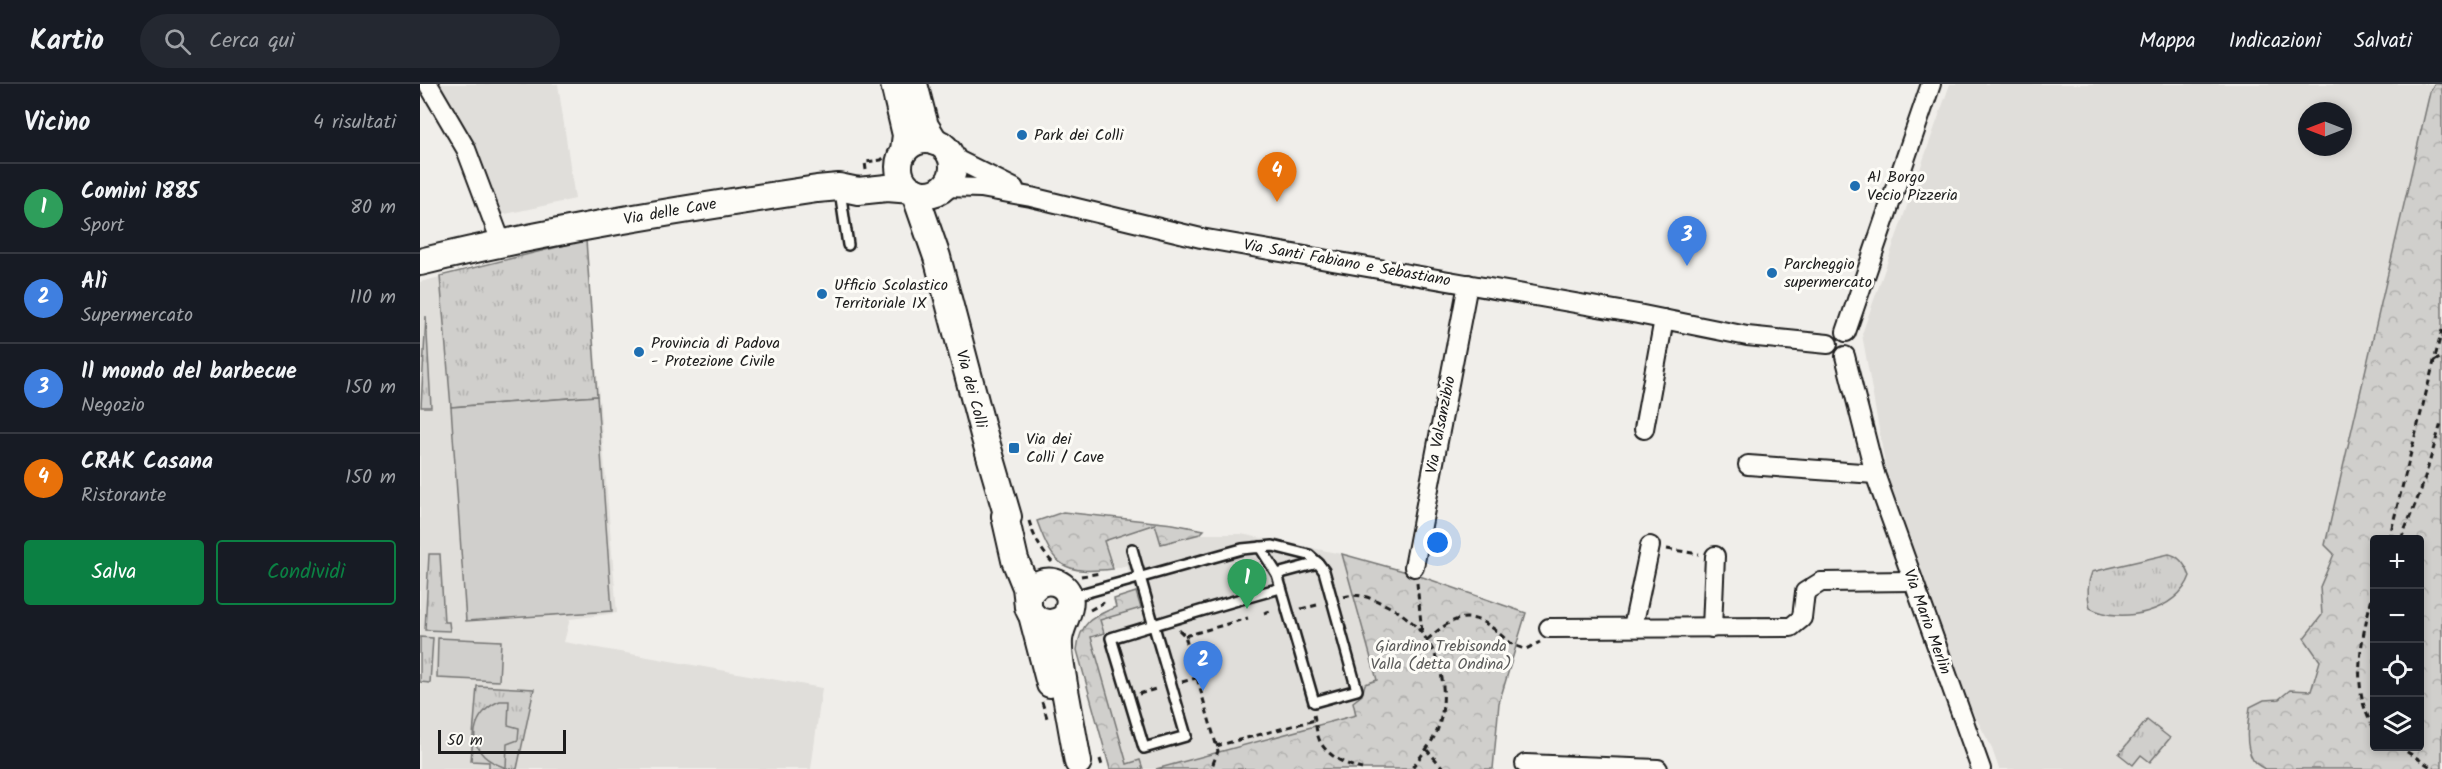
<!DOCTYPE html>
<html lang="it">
<meta charset="utf-8">
<style>
body{margin:0;font-family:Kalam,sans-serif;background:#242831;color:#f1f3f6}
.controls{position:absolute;right:18px;bottom:18px;display:grid;overflow:hidden;border-radius:6px;box-shadow:0 3px 9px #0003}
.controls button{width:54px;height:54px;display:grid;place-items:center;padding:0;border:0;border-bottom:2px solid #363941;background:#171b24;color:#f1f3f6;font:30px sans-serif}
.compass{position:absolute;left:1878px;top:18px;width:54px;height:54px;border-radius:50%;background:#171b24;box-shadow:0 3px 9px #0003;rotate:270deg}
.scale{position:absolute;left:18px;bottom:15px;width:128px;box-sizing:border-box;padding-left:6px;border:3px solid #1c1c1c;border-top:0;font-size:16px;line-height:21px;white-space:nowrap;color:#1c1c1c;-webkit-text-stroke:4px #fdfcf7;paint-order:stroke}
.you{position:absolute;left:1018px;top:459px;width:21px;height:21px;margin:-15px;border:4px solid #fff;border-radius:50%;background:#1a73e8;box-shadow:0 0 0 9px #1a73e833}
.badge{display:grid;place-items:center;width:39px;height:39px;border-radius:50%;background:#0b8043;color:#fff;font-size:20px;font-weight:700}
.pin{position:absolute;translate:-50% -50px;filter:drop-shadow(0 2px 3px #0008)}
.pin::after{content:'';position:absolute;top:32px;width:21px;height:18px;background:inherit;clip-path:polygon(0 0,100% 0,50% 100%)}
.list{margin:0;padding:0;list-style:none}
h2{display:flex;justify-content:space-between;align-items:center;height:78px;margin:0;padding:0 24px;font-size:26px}
h2 small{font-size:20px;font-weight:400;color:#9ea1a6}
.list li{display:grid;grid-template-columns:39px 1fr auto;gap:18px;align-items:center;box-sizing:border-box;height:90px;padding:0 24px;border-top:2px solid #363941}
.list b{display:block;font-size:22px;white-space:nowrap}
.list p{margin:0;font-size:20px;white-space:nowrap;color:#9ea1a6}
.list em{font-size:20px;font-style:normal;color:#9ea1a6}
.actions{display:flex;gap:12px;padding:18px 24px}
.actions a{flex:1;padding:14px 0;border:2px solid #0b8043;border-radius:6px;text-align:center;font-size:21px;color:#0b8043}
.actions .main{background:#0b8043;color:#fff}
.icon{flex:none;width:33px;height:33px;fill:none;stroke:currentColor;stroke-width:2;stroke-linecap:round;stroke-linejoin:round}
.map{position:relative;flex:none;width:2022px;height:685px;overflow:hidden}
header{display:flex;align-items:center;gap:36px;box-sizing:border-box;height:84px;padding:0 30px;background:#171b24;border-bottom:2px solid #363941}
header strong{font-size:28px}
nav{display:flex;gap:33px;margin-inline-start:auto;font-size:21px}
.search{width:420px;height:54px;background:#242831;display:flex;align-items:center;gap:15px;box-sizing:border-box;padding:0 21px;border-radius:33px;color:#9ea1a6;font-size:22px}
main{display:flex}
aside{flex:1;background:#171b24}
.map>svg:first-child{display:block}
.built{fill:#e0deda;fill-rule:evenodd}
.grass{fill:url(#grass-tufts);stroke:#767674;stroke-width:1.5}
.forest{fill:url(#forest-crowns);stroke:#767674;stroke-width:1.5;fill-rule:evenodd}
.pitch{fill:#d0cfcc;stroke:#767674;stroke-width:1.5}
.lines{fill:none;stroke-linecap:round;stroke-linejoin:round}
.lane-casing{stroke:#1c1c1c;stroke-width:14}
.street-casing{stroke:#1c1c1c;stroke-width:22}
.secondary-casing{stroke:#1c1c1c;stroke-width:30}
.path{stroke:#1c1c1c;stroke-width:3;stroke-dasharray:6 4.5;stroke-linecap:butt}
.lane{stroke:#fdfcf7;stroke-width:9}
.street{stroke:#fdfcf7;stroke-width:18}
.secondary{stroke:#fdfcf7;stroke-width:26}
.poi-dot{fill:#1f6fb2;stroke:#fdfcf7;stroke-width:2}
.labels{text-anchor:middle;dominant-baseline:central;stroke-width:6;stroke-linejoin:round;paint-order:stroke}
.poi-label{font-size:16px;fill:#1c1c1c;stroke:#fdfcf7;text-anchor:start}
.street-label{font-size:16px;fill:#1c1c1c;stroke:#fdfcf7}
.park-label{font-size:16px;fill:#5b5b5a;stroke:#fdfcf7}
</style>
<header>
<strong>Kartio</strong>
<div class="search"><svg class="icon" aria-label="search" viewBox="0 0 24 24"><circle cx="10" cy="10" r="6"/><path d="M15 15l6 6"/></svg>Cerca qui</div>
<nav><a>Mappa</a><a>Indicazioni</a><a>Salvati</a></nav>
</header>
<main>
<aside>
<h2>Vicino<small>4 risultati</small></h2>
<ul class="list">
<li><span class="badge" style="background:#2e9e5b">1</span><div><b>Comini 1885</b><p>Sport</p></div><em>80 m</em></li>
<li><span class="badge" style="background:#3f7fe0">2</span><div><b>Alì</b><p>Supermercato</p></div><em>110 m</em></li>
<li><span class="badge" style="background:#3f7fe0">3</span><div><b>Il mondo del barbecue</b><p>Negozio</p></div><em>150 m</em></li>
<li><span class="badge" style="background:#e8710a">4</span><div><b>CRAK Casana</b><p>Ristorante</p></div><em>150 m</em></li>
</ul>
<div class="actions"><a class="main">Salva</a><a>Condividi</a></div>
</aside>
<div class="map">
<svg width="2022" height="685" viewBox="0 0 2022 685">
<defs>
<pattern id="grass-tufts" width="24" height="20" patternUnits="userSpaceOnUse" patternTransform="scale(1.5)"><rect width="24" height="20" fill="#d0cfcc"/><path d="M3 7l-1-3M5 7V3M7 7l1-3M15 17l-1-3M17 17v-4M19 17l1-3" fill="none" stroke="#b2b1af"/></pattern>
<pattern id="forest-crowns" width="20" height="18" patternUnits="userSpaceOnUse" patternTransform="scale(1.5)"><rect width="20" height="18" fill="#d0cfcc"/><path d="M2 6a3 3 0 1 1 6 0M12 15a3 3 0 1 1 6 0" fill="none" stroke="#b2b1af"/></pattern>
</defs>
<rect width="100%" height="100%" fill="#f0eeea"/>
<filter id="ink" filterUnits="userSpaceOnUse"><feTurbulence type="fractalNoise" baseFrequency=".0167" numOctaves="2"/><feDisplacementMap in="SourceGraphic" scale="12" xChannelSelector="R" yChannelSelector="G"/><feConvolveMatrix kernelMatrix="1 2 1 2 8 2 1 2 1" color-interpolation-filters="sRGB"/></filter>
<g filter="url(#ink)">
<g class="built">
<path d="M13,0H138L155,115L76,132Z"/>
<path d="M1530,0H2022L1922,517L1933,685H1579L1571,662L1550,623L1470,408L1442,250ZM1887,27H1923V63H1887Z"/>
<path d="M166,156L197,529L150,535L144,558L402,604L391,685H0V198Z"/>
<path d="M735,440L741,460L780,450H821L922,470L958,596L942,611L937,631L736,685H723L720,676L707,680L671,553L684,549L680,536L720,524L707,481L693,485L684,457Z"/>
</g>
<g class="grass">
<path d="M166,156L177,312L31,323L20,192Z"/>
<path d="M6,232L11,323H1Z"/>
<path d="M9,470H20L24,538H29L30,547L5,546Z"/>
<path d="M1749,470C1760,472 1766,482 1770,492C1758,527 1702,541 1670,524C1667,511 1667,500 1672,488Z"/>
<path d="M0,553L13,554L10,599L0,598Z"/>
<path d="M57,602L114,605L97,685H69V678L51,677Z"/>
<path d="M1727,636L1750,654L1730,678L1721,671L1713,681L1699,670Z"/>
</g>
<g class="forest">
<path d="M2014,0H2022V685H1845C1841,683 1835,679 1833,676C1824,661 1828,638 1830,623L1844,616L1859,615L1870,606L1891,607L1900,577L1884,554L1902,531L1900,503L1914,470L1905,461L2010,8ZM2000,455V662H1954V455Z"/>
<path d="M643,428L753,440L784,446L780,450L741,460L735,440L684,457L693,485C644,490 634,484 617,437Z"/>
<path d="M922,470L994,490L1106,529L1079,619L1073,685H736L936,631L933,618L942,611L945,600L957,596Z"/>
<path d="M716,508L721,524L680,536L684,549L671,553L707,680L720,676L723,685H690L657,566C660,538 672,533 696,523L694,515Z"/>
</g>
<g class="pitch">
<path d="M177,312L192,527L46,537L31,323Z"/>
<path d="M18,554L81,557L79,597L17,594Z"/>
<path d="M80,617H89L88,641L99,644L98,656L87,660L86,684C78,681 70,678 64,672C45,653 58,625 80,617Z"/>
</g>
<g class="lines">
<g class="lane-casing">
<g id="lane">
<path d="M420,107L428,161"/>
<path d="M712,465C720,494 729,524 737,553L766,652L724,664L691,554C748,537 804,519 861,504"/>
<path d="M857,490L898,479"/>
<path d="M650,513L822,465L853,462L889,471L898,479L904,487L937,606L894,618L857,490L840,463"/>
</g>
</g>
<g class="street-casing">
<g id="street">
<path d="M8,0L46,65L81,158"/>
<path d="M530,72L594,104"/>
<path d="M524,103L561,104L611,113L781,154L1218,230L1327,252L1408,260"/>
<path d="M1426,248L1511,0"/>
<path d="M1425,272L1455,390L1561,685"/>
<path d="M1224,345L1244,235"/>
<path d="M1328,381L1455,390"/>
<path d="M994,483L1048,200"/>
<path d="M1213,543L1230,462"/>
<path d="M1129,544L1371,543L1382,534L1385,508L1401,498L1492,497"/>
<path d="M1292,544L1295,472"/>
<path d="M1105,680L1238,685"/>
</g>
</g>
<g class="secondary-casing">
<g id="secondary">
<path d="M474,0L486,51L484,66"/>
<path d="M494,0L505,42L515,58"/>
<circle cx="506" cy="83" r="27"/>
<path d="M494,107L517,173L564,351L588,433L585,432L595,476L606,503L608,520"/>
<path d="M0,178C131,146 264,125 397,105L419,103L438,107L467,104L492,106"/>
<path d="M612,531L630,600"/>
<path d="M644,534C619,551 594,520 616,502C627,493 645,498 649,512C653,525 640,541 639,556C638,571 642,586 644,601C649,627 653,652 658,678"/>
</g>
</g>
<g class="path">
<path d="M446,86L445,78L461,76L465,73"/>
<path d="M2014,277L2022,273"/>
<path d="M609,437C614,453 620,465 632,478"/>
<path d="M1969,455L2022,246"/>
<path d="M1981,455L2001,406L2022,336"/>
<path d="M1247,465L1279,470"/>
<path d="M661,492L681,489"/>
<path d="M997,499L1002,549"/>
<path d="M1954,505C1943,549 1928,603 1954,644"/>
<path d="M924,513C940,508 953,515 968,522C1014,544 1035,599 1017,647C1011,661 1000,673 991,685"/>
<path d="M881,525L901,520"/>
<path d="M670,526L683,519L682,517"/>
<path d="M844,529L854,526"/>
<path d="M759,546L765,552L798,667L791,685"/>
<path d="M765,552L828,534"/>
<path d="M1007,556C1029,536 1047,524 1074,545C1088,556 1087,560 1106,565L1120,558"/>
<path d="M762,598L776,594"/>
<path d="M719,610L739,604"/>
<path d="M622,618L627,634"/>
<path d="M894,631C896,638 896,648 899,655C905,671 926,681 942,685"/>
<path d="M796,662L895,636"/>
<path d="M1978,662L2014,685"/>
<path d="M1006,665L1024,685"/>
<path d="M680,675L683,685"/>
</g>
<use href="#lane" class="lane"/>
<use href="#street" class="street"/>
<use href="#secondary" class="secondary"/>
</g>
</g>
<g class="poi-dot">
<circle cx="602" cy="51" r="6"/>
<circle cx="1435" cy="102" r="6"/>
<circle cx="1352" cy="189" r="6"/>
<circle cx="402" cy="210" r="6"/>
<circle cx="219" cy="268" r="6"/>
<rect x="588" y="358" width="12" height="12" rx="3"/>
</g>
<g class="labels">
<g class="poi-label">
<text x="614" y="51">Park dei Colli</text>
<text x="1447" y="93">Al Borgo<tspan x="1447" dy="18">Vecio Pizzeria</tspan></text>
<text x="1364" y="180">Parcheggio<tspan x="1364" dy="18">supermercato</tspan></text>
<text x="414" y="201">Ufficio Scolastico<tspan x="414" dy="18">Territoriale IX</tspan></text>
<text x="231" y="259">Provincia di Padova<tspan x="231" dy="18">- Protezione Civile</tspan></text>
<text x="606" y="355">Via dei<tspan x="606" dy="18">Colli / Cave</tspan></text>
</g>
<g class="street-label">
<text transform="translate(250 128) rotate(-10)">Via delle Cave</text>
<text transform="translate(927 179) rotate(10)">Via Santi Fabiano e Sebastiano</text>
<text transform="translate(551 305) rotate(75)">Via dei Colli</text>
<text transform="translate(1021 341) rotate(-79)">Via Valsanzibio</text>
<text transform="translate(1507 538) rotate(70)">Via Mario Merlin</text>
</g>
<g class="park-label">
<text x="1021" y="562">Giardino Trebisonda<tspan x="1021" dy="18">Valla (detta Ondina)</tspan></text>
</g>
</g>
</svg>
<div class="controls">
<button>+</button>
<button>−</button>
<button><svg class="icon" aria-label="locate" viewBox="0 0 24 24"><circle cx="12" cy="12" r="6"/><path d="M12 2v4M12 18v4M2 12h4M18 12h4"/></svg></button>
<button><svg class="icon" aria-label="layers" viewBox="0 0 24 24"><path d="M12 4l9 5-9 5-9-5zM3 14l9 5 9-5"/></svg></button>
</div>
<svg class="compass" viewBox="-18 -18 36 36"><path d="M0-13l5 13h-10z" fill="#e53935"/><path d="M0 13l5-13h-10z" fill="#9ea1a6"/></svg>
<div class="scale">50 m</div>
<div class="you"></div>
<div class="pin badge" style="left:827px;top:525px;background:#2e9e5b">1</div>
<div class="pin badge" style="left:783px;top:607px;background:#3f7fe0">2</div>
<div class="pin badge" style="left:1267px;top:182px;background:#3f7fe0">3</div>
<div class="pin badge" style="left:857px;top:118px;background:#e8710a">4</div>
</div>
</main>
